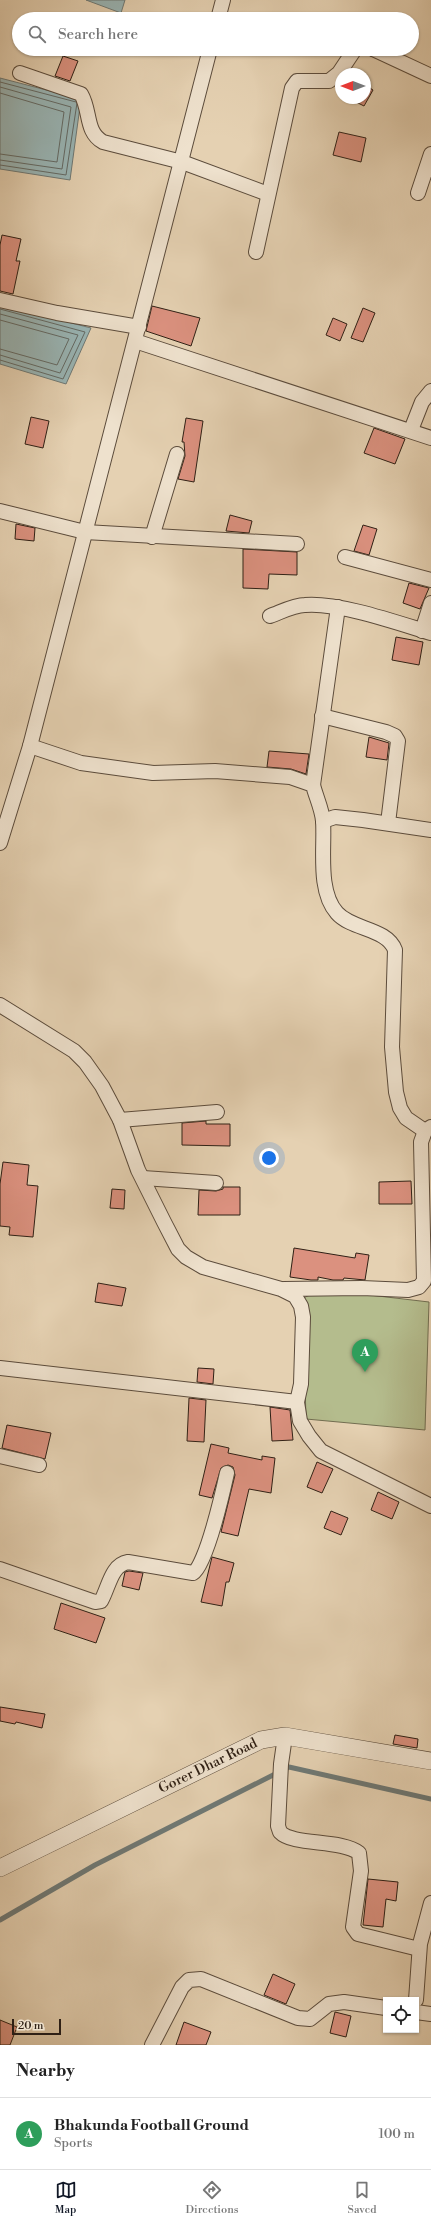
<!DOCTYPE html>
<style>
body{margin:0;font-family:"Libre Bodoni",serif;background:#f2f2f2;color:#222}
.controls{position:absolute;right:12px;bottom:12px;display:grid;overflow:hidden;border-radius:0px;box-shadow:0 1px 3px #0004}
.controls button{width:36px;height:36px;display:grid;place-items:center;padding:0;border:0;border-bottom:1px solid #e0e0e0;background:#fff;color:#222;font:20px sans-serif}
.compass{position:absolute;left:335px;top:68px;width:36px;height:36px;border-radius:50%;background:#fff;box-shadow:0 1px 3px #0004;rotate:270deg}
.scale{position:absolute;left:12px;bottom:10px;width:49px;box-sizing:border-box;padding-left:4px;border:2px solid #2f2015;border-top:0;font-size:11px;line-height:14px;white-space:nowrap;color:#2f2015;-webkit-text-stroke:3px #eee1cd;paint-order:stroke}
.you{position:absolute;left:269px;top:1158px;width:14px;height:14px;margin:-10px;border:3px solid #fff;border-radius:50%;background:#1a73e8;box-shadow:0 0 0 6px #1a73e833}
.badge{display:grid;place-items:center;width:26px;height:26px;border-radius:50%;background:#111827;color:#fff;font-size:13px;font-weight:700}
.pin{position:absolute;translate:-50% -33px;filter:drop-shadow(0 1px 2px #0008)}
.pin::after{content:'';position:absolute;top:21px;width:14px;height:12px;background:inherit;clip-path:polygon(0 0,100% 0,50% 100%)}
.list{margin:0;padding:0;list-style:none}
h2{display:flex;justify-content:space-between;align-items:center;height:52px;margin:0;padding:0 16px;font-size:17px}
h2 small{font-size:13px;font-weight:400;color:#767676}
.list li{display:grid;grid-template-columns:26px 1fr auto;gap:12px;align-items:center;box-sizing:border-box;height:72px;padding:0 16px;border-top:1px solid #e0e0e0}
.list b{display:block;font-size:15px;white-space:nowrap}
.list p{margin:0;font-size:13px;white-space:nowrap;color:#767676}
.list em{font-size:13px;font-style:normal;color:#767676}
.icon{flex:none;width:22px;height:22px;fill:none;stroke:currentColor;stroke-width:2;stroke-linecap:round;stroke-linejoin:round}
.map{position:relative;flex:none;width:431px;height:2045px;overflow:hidden}
.search{position:absolute;background:#fff;box-shadow:0 1px 3px #0004;left:12px;right:12px;top:12px;height:44px;display:flex;align-items:center;gap:10px;box-sizing:border-box;padding:0 14px;border-radius:22px;color:#767676;font-size:15px}
.sheet{height:124px;background:#fff}
nav{display:flex;justify-content:space-around;align-items:center;box-sizing:border-box;height:56px;border-top:1px solid #e0e0e0;background:#fff;font-size:11px;color:#767676}
nav a{display:grid;justify-items:center;gap:2px}
nav .on{color:#111827}
.map>svg:first-child{display:block}
.green{fill:#b4bc8d;stroke:#726e51}
.water{fill:#99b5b5;stroke:#6f7975}
.lines{fill:none;stroke-linecap:round;stroke-linejoin:round}
.shore{stroke:#646a65;stroke-width:1}
.stream{stroke:#6f7975;stroke-width:5}
.building{fill:#db917f;stroke:#2f2015}
.minor-casing{stroke:#5c4c3c;stroke-width:16}
.tertiary-casing{stroke:#5c4c3c;stroke-width:18}
.minor{stroke:#eee1cd;stroke-width:14}
.tertiary{stroke:#eee1cd;stroke-width:17}
.labels{text-anchor:middle;dominant-baseline:central;stroke-width:3;stroke-linejoin:round;paint-order:stroke}
.street-label{font-size:14px;fill:#2f2015;stroke:#eee1cd}
</style>
<div class="map">
<svg width="431" height="2045" viewBox="0 0 431 2045">
<rect width="100%" height="100%" fill="#e5d1b2"/>
<filter id="stains"><feTurbulence type="fractalNoise" baseFrequency=".005" numOctaves="4"/><feColorMatrix values="0 0 0 0 .2 0 0 0 0 .09 0 0 0 0 .02 0 0 0 .5 -.17"/></filter>
<radialGradient id="worn" r=".72"><stop offset=".6" stop-color="#630" stop-opacity="0"/><stop offset="1" stop-color="#630" stop-opacity=".3"/></radialGradient>
<path class="green" d="M312,1294H361L429,1302L425,1430L306,1419L305,1384L296,1306L299,1300Z"/>
<g class="water">
<path d="M86,0H125L121,13Z"/>
<path d="M0,78L81,99L70,180L0,169Z"/>
<path d="M0,305L91,328L66,384L0,364Z"/>
</g>
<g class="lines">
<g class="shore">
<path d="M0,82L76,102"/>
<path d="M0,87L71,107L62,169L0,160"/>
<path d="M0,93L64,112L57,162L0,154"/>
<path d="M0,165L66,175L77,103"/>
<path d="M0,309L85,332L63,379L0,360"/>
<path d="M0,314L78,335L60,373L0,355"/>
<path d="M0,320L69,339L57,365L0,349"/>
</g>
<path class="stream" d="M0,1920L95,1865L289,1767L431,1799"/>
</g>
<g class="building">
<path d="M63,56L78,61L70,81L55,76Z"/>
<path d="M365,85L373,90L364,106L348,98H365Z"/>
<path d="M339,132L366,138L361,162L333,155Z"/>
<path d="M2,235L21,239L16,261H20L13,294L0,291V245Z"/>
<path d="M152,306L200,318L191,346L146,331Z"/>
<path d="M363,308L375,313L363,342L351,338Z"/>
<path d="M333,318L347,324L340,341L326,335Z"/>
<path d="M31,417L49,421L43,448L25,444Z"/>
<path d="M186,418L203,421L194,482L178,479L185,456L184,442H182Z"/>
<path d="M374,428L405,439L395,464L364,453Z"/>
<path d="M230,515L252,521L249,533L226,531Z"/>
<path d="M16,524L35,528L34,541L15,539Z"/>
<path d="M363,525L377,529L369,555L354,551Z"/>
<path d="M243,549L297,552V575L269,574L268,589L243,588Z"/>
<path d="M409,583L429,588L420,609L403,603Z"/>
<path d="M396,637L423,642L419,665L392,660Z"/>
<path d="M369,737L389,743L387,760L366,757Z"/>
<path d="M269,751L309,754L306,774L291,769L267,767Z"/>
<path d="M206,1121V1124H230V1146L182,1145V1123Z"/>
<path d="M3,1162L29,1165L27,1185L38,1186L33,1237L9,1235L10,1227L0,1226V1184Z"/>
<path d="M411,1181L412,1204H379V1182Z"/>
<path d="M223,1187H240V1215H198L199,1190L216,1191L223,1189Z"/>
<path d="M112,1189L125,1190L124,1209L110,1208Z"/>
<path d="M294,1248L355,1258L356,1253L369,1255L365,1280L344,1278L343,1280H333L318,1277V1280H311L290,1277Z"/>
<path d="M98,1283L126,1288L122,1306L95,1302Z"/>
<path d="M198,1368L214,1369L213,1384L197,1382Z"/>
<path d="M189,1398L206,1400L204,1442L187,1441Z"/>
<path d="M270,1407L290,1410L293,1440L272,1441Z"/>
<path d="M7,1425L51,1433L45,1459L2,1448Z"/>
<path d="M211,1444L229,1448L228,1453L262,1460V1456L275,1458L271,1493L249,1489L238,1536L221,1532L235,1475L233,1467L228,1465L221,1468L212,1498L199,1495Z"/>
<path d="M317,1462L333,1469L322,1493L307,1487Z"/>
<path d="M378,1492L399,1502L392,1519L371,1510Z"/>
<path d="M331,1511L348,1518L341,1535L324,1528Z"/>
<path d="M212,1557L234,1563L229,1582H226L222,1606L201,1602Z"/>
<path d="M129,1571L143,1573L139,1590L122,1586L125,1572Z"/>
<path d="M61,1603L105,1618L96,1643L54,1629Z"/>
<path d="M0,1707L45,1714L42,1728L16,1722L15,1724L0,1721Z"/>
<path d="M395,1735L418,1739L417,1748L393,1744Z"/>
<path d="M368,1879L398,1882L396,1901L386,1899L383,1927L363,1925Z"/>
<path d="M273,1974L295,1984L286,2004L264,1995Z"/>
<path d="M335,2012L351,2016L346,2037L330,2033Z"/>
<path d="M0,2020L17,2027L10,2045H0Z"/>
<path d="M184,2022L211,2032L206,2045H176Z"/>
</g>
<g class="lines">
<g class="minor-casing">
<g id="minor">
<path d="M218,19L223,0"/>
<path d="M373,49L431,76"/>
<path d="M20,73L81,94C91,111 85,132 103,142L182,162L268,194"/>
<path d="M418,193L431,154"/>
<path d="M256,252L292,88L297,81H329L339,73L355,49"/>
<path d="M0,300L57,313L139,327"/>
<path d="M135,341L431,438"/>
<path d="M411,430L422,402L431,391"/>
<path d="M0,511L85,532L297,544"/>
<path d="M152,537L177,454"/>
<path d="M345,557L431,580"/>
<path d="M270,616C281,612 294,605 305,605C338,602 398,623 431,633"/>
<path d="M422,631L431,603"/>
<path d="M322,716L386,732L395,736L398,741L388,823"/>
<path d="M30,746L81,763L153,773L215,771L290,777L313,785C316,797 322,809 323,821C325,847 317,891 337,913C352,930 387,928 395,950L392,1047L396,1092L400,1108L406,1118L425,1131"/>
<path d="M313,785L338,607"/>
<path d="M323,821L335,817L363,820L431,830"/>
<path d="M0,843L30,746L210,49"/>
<path d="M0,1005L74,1051L85,1062L102,1086L120,1120L138,1170L164,1222L178,1249L186,1257L203,1267L281,1289L295,1296L301,1306L303,1317L301,1384L297,1402L300,1421L309,1436L321,1451L431,1506"/>
<path d="M120,1120L217,1112"/>
<path d="M143,1178L216,1183"/>
<path d="M284,1289L362,1288L408,1290L419,1287L424,1281L421,1142L425,1131L431,1127"/>
<path d="M0,1368L297,1402"/>
<path d="M0,1456L39,1465"/>
<path d="M0,1569L95,1602L101,1601C109,1587 111,1565 128,1562L193,1573C206,1566 223,1491 227,1473"/>
<path d="M285,1736L281,1764L278,1826L280,1832C293,1846 341,1839 359,1853L361,1871L353,1927L358,1934L419,1949"/>
<path d="M416,2000L420,1944L431,1903"/>
<path d="M416,2012L431,2014"/>
<path d="M152,2045L182,1987L189,1980L201,1979L298,2018L310,2019L329,2004L344,2002L386,2008"/>
</g>
</g>
<g class="tertiary-casing">
<path id="tertiary" d="M0,1868L261,1740L285,1736L431,1761"/>
</g>
<use href="#minor" class="minor"/>
<use href="#tertiary" class="tertiary"/>
</g>
<g class="labels">
<g class="street-label">
<text transform="translate(208 1766) rotate(-26)">Gorer Dhar Road</text>
</g>
</g>
<rect width="100%" height="100%" filter="url(#stains)"/>
<rect width="100%" height="100%" fill="url(#worn)"/>
</svg>
<div class="controls">
<button><svg class="icon" aria-label="locate" viewBox="0 0 24 24"><circle cx="12" cy="12" r="6"/><path d="M12 2v4M12 18v4M2 12h4M18 12h4"/></svg></button>
</div>
<svg class="compass" viewBox="-18 -18 36 36"><path d="M0-13l5 13h-10z" fill="#e53935"/><path d="M0 13l5-13h-10z" fill="#767676"/></svg>
<div class="scale">20 m</div>
<div class="you"></div>
<div class="pin badge" style="left:365px;top:1372px;background:#2e9e5b">A</div>
<div class="search"><svg class="icon" aria-label="search" viewBox="0 0 24 24"><circle cx="10" cy="10" r="6"/><path d="M15 15l6 6"/></svg>Search here</div>
</div>
<section class="sheet">
<h2>Nearby<small></small></h2>
<ul class="list">
<li><span class="badge" style="background:#2e9e5b">A</span><div><b>Bhakunda Football Ground</b><p>Sports</p></div><em>100 m</em></li>
</ul>
</section>
<nav>
<a class="on"><svg class="icon" aria-label="map" viewBox="0 0 24 24"><path d="M3 6l6-2 6 2 6-2v14l-6 2-6-2-6 2zM9 4v14M15 6v14"/></svg>Map</a>
<a><svg class="icon" aria-label="directions" viewBox="0 0 24 24"><path d="M12 3l9 9-9 9-9-9zM9 14v-3h6M13 9l2 2-2 2"/></svg>Directions</a>
<a><svg class="icon" aria-label="saved" viewBox="0 0 24 24"><path d="M7 4h10v16l-5-4-5 4z"/></svg>Saved</a>
</nav>
